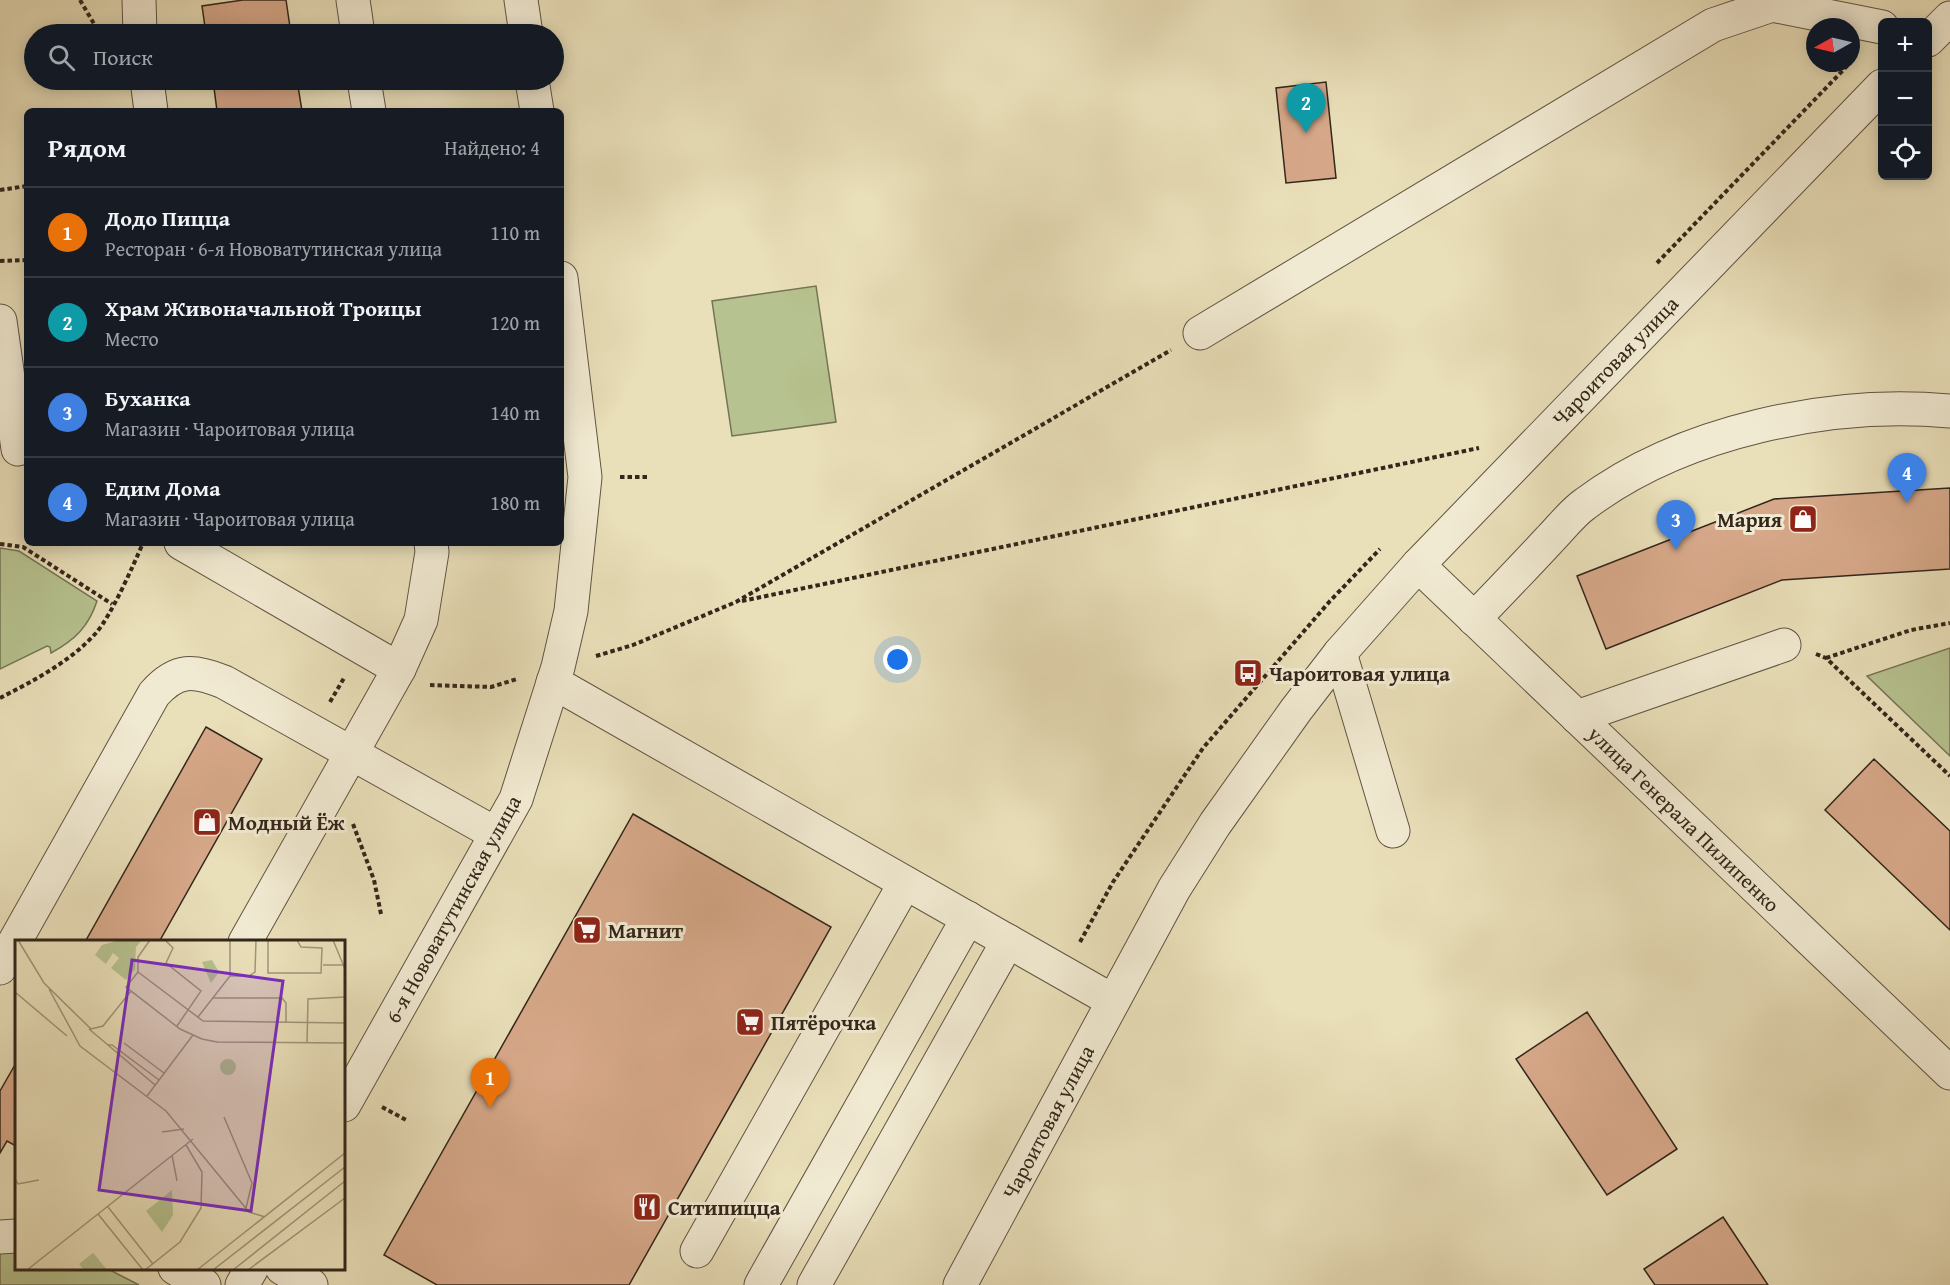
<!DOCTYPE html>
<html lang="ru">
<meta charset="utf-8">
<style>
body{margin:0;font-family:"Gentium Book Plus",serif;background:#20242c;color:#f1f3f6}
.controls{position:absolute;right:18px;top:18px;display:grid;overflow:hidden;border-radius:9px;box-shadow:0 3px 15px #0003}
.controls button{width:54px;height:54px;display:grid;place-items:center;padding:0;border:0;border-bottom:2px solid #363941;background:#171b24;color:#f1f3f6;font:30px sans-serif}
.compass{position:absolute;left:1806px;top:18px;width:54px;height:54px;border-radius:50%;background:#171b24;box-shadow:0 3px 15px #0003;rotate:262deg}
.you{position:absolute;left:898px;top:660px;width:21px;height:21px;margin:-15px;border:4px solid #fff;border-radius:50%;background:#1a73e8;box-shadow:0 0 0 9px #1a73e833}
.badge{display:grid;place-items:center;width:39px;height:39px;border-radius:50%;background:#c59692;color:#fff;font-size:20px;font-weight:700}
.pin{position:absolute;translate:-50% -50px;filter:drop-shadow(0 2px 3px #0008)}
.pin::after{content:'';position:absolute;top:32px;width:21px;height:18px;background:inherit;clip-path:polygon(0 0,100% 0,50% 100%)}
.list{margin:0;padding:0;list-style:none}
h2{display:flex;justify-content:space-between;align-items:center;height:78px;margin:0;padding:0 24px;font-size:26px}
h2 small{font-size:20px;font-weight:400;color:#9ea1a6}
.list li{display:grid;grid-template-columns:39px 1fr auto;gap:18px;align-items:center;box-sizing:border-box;height:90px;padding:0 24px;border-top:2px solid #363941}
.list b{display:block;font-size:22px;white-space:nowrap}
.list p{margin:0;font-size:20px;white-space:nowrap;color:#9ea1a6}
.list em{font-size:20px;font-style:normal;color:#9ea1a6}
.icon{flex:none;width:33px;height:33px;fill:none;stroke:currentColor;stroke-width:2;stroke-linecap:round;stroke-linejoin:round}
.map{position:relative;flex:none;width:1950px;height:1285px;overflow:hidden}
.search{position:absolute;background:#171b24;box-shadow:0 3px 15px #0003;left:24px;top:24px;width:540px;height:66px;display:flex;align-items:center;gap:15px;box-sizing:border-box;padding:0 21px;border-radius:33px;color:#9ea1a6;font-size:22px}
.panel{position:absolute;background:#171b24;box-shadow:0 3px 15px #0003;left:24px;top:108px;width:540px;height:438px;border-radius:9px}
.map>svg:first-child{display:block}
.green{fill:#b6c28f;stroke:#747454;stroke-width:1.5}
.building{fill:#d6a889;stroke:#33261a;stroke-width:1.5}
.lines{fill:none;stroke-linecap:round;stroke-linejoin:round}
.minor-casing{stroke:#605442;stroke-width:35}
.path{stroke:#33261a;stroke-width:4;stroke-dasharray:4.5 3;stroke-linecap:butt}
.minor{stroke:#f1ead2;stroke-width:33}
.labels{text-anchor:middle;dominant-baseline:central;stroke-width:6;stroke-linejoin:round;paint-order:stroke}
.street-label{font-size:21px;fill:#33261a;stroke:#f1ead2}
.poi-label{font-size:21px;font-weight:bold;fill:#33261a;stroke:#f1ead2;text-anchor:start}
.inset-road{fill:none;stroke:#a09579;stroke-width:1.5}
.view{fill:#7b2cbf;fill-opacity:0.15;stroke:#7b2cbf;stroke-width:3}
.inset-edge{fill:none;stroke:#33261a;stroke-width:3}
</style>
<div class="map">
<svg width="1950" height="1285" viewBox="0 0 1950 1285">
<rect width="100%" height="100%" fill="#e9dfb9"/>
<filter id="stains"><feTurbulence type="fractalNoise" baseFrequency=".00333" numOctaves="4"/><feColorMatrix values="0 0 0 0 .2 0 0 0 0 .09 0 0 0 0 .02 0 0 0 .5 -.17"/></filter>
<radialGradient id="worn" r=".72"><stop offset=".6" stop-color="#630" stop-opacity="0"/><stop offset="1" stop-color="#630" stop-opacity=".3"/></radialGradient>
<g class="green">
<path d="M816,286L836,422L732,436L712,301Z"/>
<path d="M0,548L19,551L97,601C89,626 75,640 51,653L50,647L47,646L0,669Z"/>
<path d="M1950,648V756L1867,676Z"/>
<path d="M0,1252H16V1268L108,1269L139,1285H0Z"/>
</g>
<g class="building">
<path d="M243,0H286L291,34H206L202,6Z"/>
<path d="M213,80H297L302,111H217Z"/>
<path d="M1326,82L1336,178L1286,183L1276,88Z"/>
<path d="M1950,488V569L1782,580L1606,649L1577,576L1774,499Z"/>
<path d="M206,727L262,759L159,942H85Z"/>
<path d="M1874,759L1950,831V930L1825,810Z"/>
<path d="M633,814L831,927L629,1285H437L384,1255Z"/>
<path d="M1587,1012L1677,1149L1607,1195L1516,1059Z"/>
<path d="M16,1063V1146L7,1141L0,1153V1091Z"/>
<path d="M1723,1217L1768,1285H1655L1644,1269Z"/>
</g>
<g class="lines">
<g class="minor-casing">
<g id="minor">
<path d="M139,0L140,34"/>
<path d="M353,0L358,34"/>
<path d="M521,0L526,34"/>
<path d="M1928,40L1950,18"/>
<path d="M147,80L151,111"/>
<path d="M364,80L369,111"/>
<path d="M532,80L537,111"/>
<path d="M0,321L18,449"/>
<path d="M1200,333L1713,25L1772,5L1882,27"/>
<path d="M181,543L399,669"/>
<path d="M1418,565L1950,1073"/>
<path d="M1474,619C1500,592 1525,566 1550,539C1561,528 1572,513 1585,504C1682,431 1831,400 1950,411"/>
<path d="M1340,653L1393,831"/>
<path d="M553,682L1113,1001"/>
<path d="M1577,717L1784,645"/>
<path d="M245,942L399,669L421,620L432,552L431,543"/>
<path d="M0,968L154,694C177,668 194,670 224,682L496,834"/>
<path d="M344,1105L516,799L558,667L571,611L585,477L561,278"/>
<path d="M0,1237L16,1236"/>
<path d="M697,1251L905,883"/>
<path d="M175,1268L204,1285"/>
<path d="M282,1268L311,1285"/>
<path d="M242,1285L252,1268"/>
<path d="M761,1285L968,918"/>
<path d="M814,1285L1008,941"/>
<path d="M960,1285L1174,889L1215,824L1296,710L1340,653L1418,565L1882,86"/>
</g>
</g>
<g class="path">
<path d="M80,0L100,34"/>
<path d="M0,190L27,186"/>
<path d="M0,261L27,260"/>
<path d="M1657,263L1850,63"/>
<path d="M620,477H650"/>
<path d="M0,544L23,547L112,604"/>
<path d="M742,601L1479,448"/>
<path d="M1816,654L1826,658L1950,776"/>
<path d="M596,656L633,645L736,602L1171,350"/>
<path d="M1826,658L1911,630L1950,623"/>
<path d="M430,685L491,687L517,679"/>
<path d="M0,698C33,681 70,662 96,633C111,616 133,566 143,543"/>
<path d="M330,702L344,678"/>
<path d="M353,824L374,880L381,914"/>
<path d="M1080,942L1113,882L1203,748L1330,601L1380,549"/>
<path d="M382,1107L408,1121"/>
</g>
<use href="#minor" class="minor"/>
</g>
<defs>
<g id="shop-square" transform="scale(1.5)"><rect x="-9" y="-9" width="18" height="18" rx="4" fill="#8f2418" stroke="#f1ead2"/><path d="M-5-2.5h2.3a2.7 3.5 0 0 1 5.4 0H5L5.5 6h-11ZM-1.5-2.5h3a1.5 2.3 0 0 0-3 0Z" fill="#fff"/></g>
<g id="bus-square" transform="scale(1.5)"><rect x="-9" y="-9" width="18" height="18" rx="4" fill="#8f2418" stroke="#f1ead2"/><path d="M-5-6H5V4H4V6H2V4H-2V6H-4V4H-5ZM-3.5-4V0h7V-4ZM-3.5 1.2v1.5H-2V1.2ZM2 1.2v1.5H3.5V1.2Z" fill="#fff"/></g>
<g id="supermarket-square" transform="scale(1.5)"><rect x="-9" y="-9" width="18" height="18" rx="4" fill="#8f2418" stroke="#f1ead2"/><path d="M-6-5.5h2.5l.6 2H6L4.5 2H-2.5L-4.4-4H-6ZM-1.5 3.2a1.3 1.3 0 1 0 .1 0ZM3 3.2a1.3 1.3 0 1 0 .1 0Z" fill="#fff"/></g>
<g id="restaurant-square" transform="scale(1.5)"><rect x="-9" y="-9" width="18" height="18" rx="4" fill="#8f2418" stroke="#f1ead2"/><path d="M-5-6h1v4h1v-4h1v4h1v-4h1v5L-1.5 .5V6h-2V.5L-5-1ZM5-6V6H3V1.5H1.5Q1.5-4 5-6Z" fill="#fff"/></g>
</defs>
<g fill-rule="evenodd">
<use href="#shop-square" x="1803" y="519"/>
<use href="#bus-square" x="1248" y="673"/>
<use href="#shop-square" x="207" y="822"/>
<use href="#supermarket-square" x="587" y="930"/>
<use href="#supermarket-square" x="750" y="1022"/>
<use href="#restaurant-square" x="647" y="1207"/>
</g>
<g class="labels">
<g class="street-label">
<text transform="translate(1615 361) rotate(-46)">Чароитовая улица</text>
<text transform="translate(1684 819) rotate(44)">улица Генерала Пилипенко</text>
<text transform="translate(453 909) rotate(-61)">6-я Нововатутинская улица</text>
<text transform="translate(1048 1122) rotate(-62)">Чароитовая улица</text>
</g>
<g class="poi-label">
<text x="1782" y="519" text-anchor="end">Мария</text>
<text x="1269" y="673">Чароитовая улица</text>
<text x="228" y="822">Модный Ёж</text>
<text x="608" y="930">Магнит</text>
<text x="771" y="1022">Пятёрочка</text>
<text x="668" y="1207">Ситипицца</text>
</g>
</g>
<g transform="translate(15 940)">
<rect width="330" height="330" fill="#e9dfb9"/>
<path d="M105,0H127L121,7L120,29L111,40L96,28L104,18L98,13L91,24L80,15L87,5ZM197,20L204,32L196,43L187,22ZM205 127a8 8 0 1 1 16 0a8 8 0 1 1-16 0ZM157,250L158,275L147,292L131,271ZM78,313L80,315L92,330H69L64,324Z" fill="#b6c28f"/>
<path class="inset-road" d="M3,0L29,43L76,89L88,86L116,51M135,0L123,17V32L188,81L330,83M150,0L158,8L151,23L186,51L162,86M253,0V33H306L307,8L286,7L282,0M318,0L330,29M308,25H328M123,32L111,47L165,89L187,99L202,102L330,103M215,36H234L240,32L241,0M34,49L65,106L151,171L234,272L250,277M0,52L52,96M198,58H267L271,63V83M183,77L215,36V0M74,89L93,105M109,103L149,133M292,103L293,59L330,57M140,145L93,105H97L144,140M132,156L178,95M209,177L237,243L231,268M147,192L169,189M157,215L162,241M0,239L3,244L24,240M93,267L138,324M83,274L128,330M12,330L178,199M130,330L165,302L186,268L187,232L171,205M182,330L330,213M198,330L330,227M218,330L330,241M233,330L330,258"/>
<path class="view" d="M117,20L268,41L236,271L84,250Z"/>
<rect width="330" height="330" class="inset-edge"/>
</g>
<rect width="100%" height="100%" filter="url(#stains)"/>
<rect width="100%" height="100%" fill="url(#worn)"/>
</svg>
<div class="controls">
<button>+</button>
<button>−</button>
<button><svg class="icon" aria-label="locate" viewBox="0 0 24 24"><circle cx="12" cy="12" r="6"/><path d="M12 2v4M12 18v4M2 12h4M18 12h4"/></svg></button>
</div>
<svg class="compass" viewBox="-18 -18 36 36"><path d="M0-13l5 13h-10z" fill="#e53935"/><path d="M0 13l5-13h-10z" fill="#9ea1a6"/></svg>
<div class="you"></div>
<div class="pin badge" style="left:490px;top:1108px;background:#e8710a">1</div>
<div class="pin badge" style="left:1306px;top:133px;background:#0f9aa8">2</div>
<div class="pin badge" style="left:1676px;top:550px;background:#3f7fe0">3</div>
<div class="pin badge" style="left:1907px;top:503px;background:#3f7fe0">4</div>
<div class="search"><svg class="icon" aria-label="search" viewBox="0 0 24 24"><circle cx="10" cy="10" r="6"/><path d="M15 15l6 6"/></svg>Поиск</div>
<section class="panel">
<h2>Рядом<small>Найдено: 4</small></h2>
<ul class="list">
<li><span class="badge" style="background:#e8710a">1</span><div><b>Додо Пицца</b><p>Ресторан · 6-я Нововатутинская улица</p></div><em>110 m</em></li>
<li><span class="badge" style="background:#0f9aa8">2</span><div><b>Храм Живоначальной Троицы</b><p>Место</p></div><em>120 m</em></li>
<li><span class="badge" style="background:#3f7fe0">3</span><div><b>Буханка</b><p>Магазин · Чароитовая улица</p></div><em>140 m</em></li>
<li><span class="badge" style="background:#3f7fe0">4</span><div><b>Едим Дома</b><p>Магазин · Чароитовая улица</p></div><em>180 m</em></li>
</ul>
</section>
</div>
